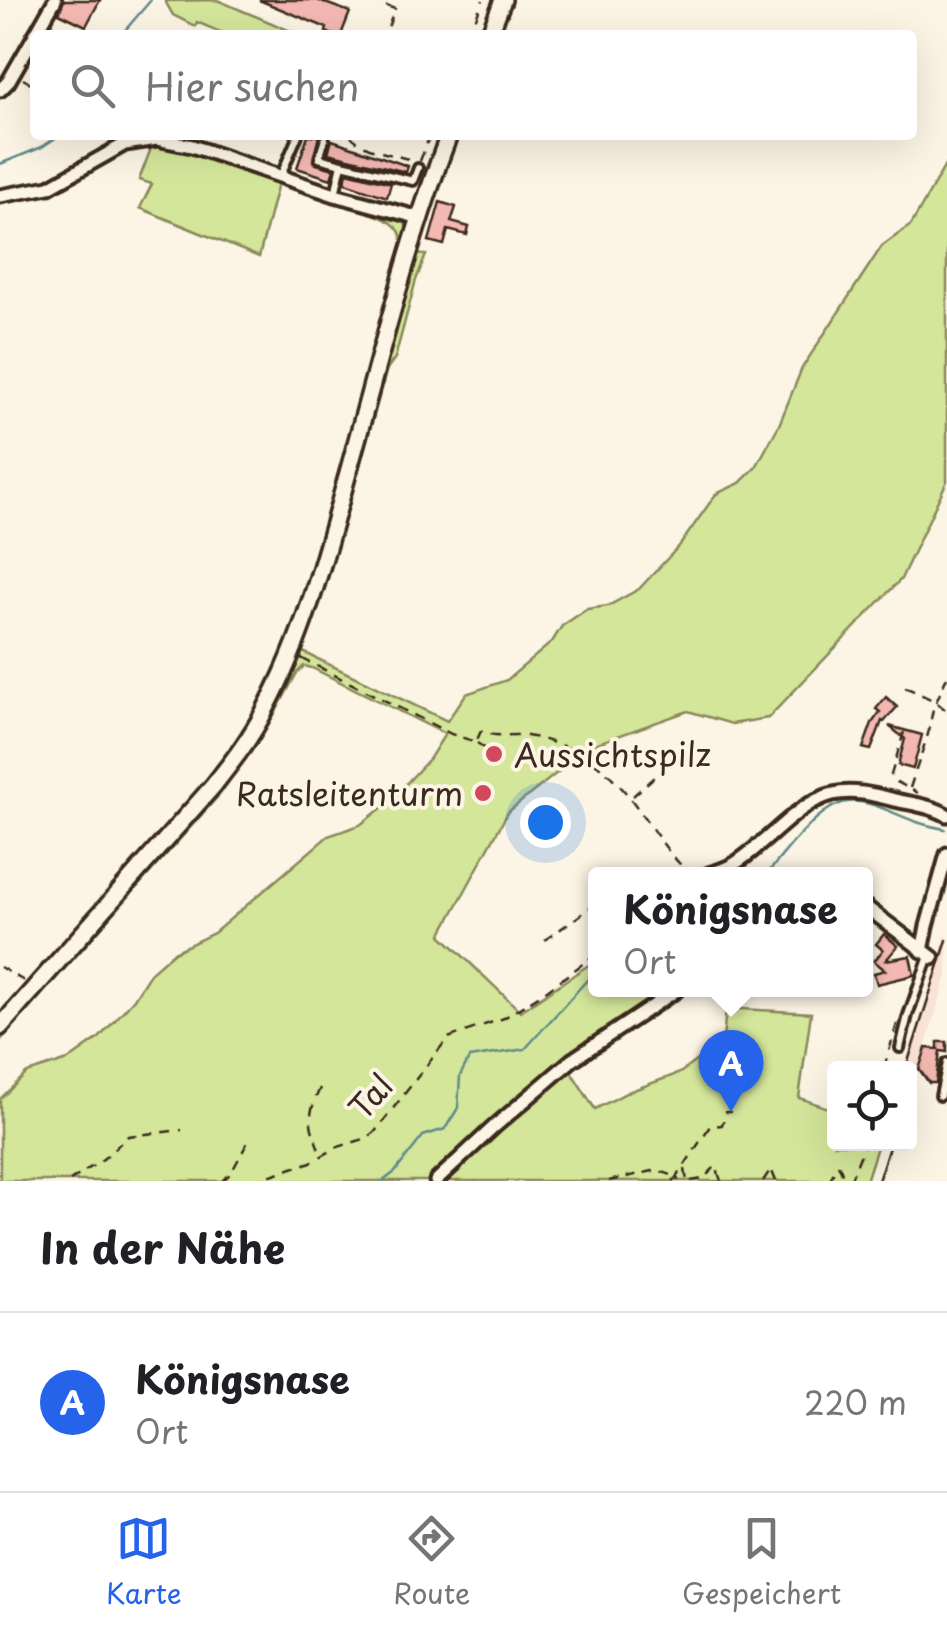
<!DOCTYPE html>
<html lang="de">
<meta charset="utf-8">
<style>
body{margin:0;font-family:"Playpen Sans",sans-serif;background:#f2f2f2;color:#202124}
.controls{position:absolute;right:30px;bottom:30px;display:grid;overflow:hidden;border-radius:10px;box-shadow:0 10px 40px #0002}
.controls button{width:90px;height:90px;display:grid;place-items:center;padding:0;border:0;border-bottom:2px solid #e0e0e0;background:#fff;color:#202124;font:50px sans-serif}
.you{position:absolute;left:545px;top:822px;width:35px;height:35px;margin:-25px;border:8px solid #fff;border-radius:50%;background:#1a73e8;box-shadow:0 0 0 15px #1a73e833}
.badge{display:grid;place-items:center;width:65px;height:65px;border-radius:50%;background:#2563eb;color:#fff;font-size:32px;font-weight:700}
.pin{position:absolute;translate:-50% -82px;filter:drop-shadow(0 2px 5px #0008)}
.pin::after{content:'';position:absolute;top:52px;width:35px;height:30px;background:inherit;clip-path:polygon(0 0,100% 0,50% 100%)}
.popup{position:absolute;left:588px;top:867px;width:285px;height:130px;box-sizing:border-box;display:grid;place-content:center;border-radius:10px;background:#fff;filter:drop-shadow(0 2px 8px #0005);font-size:32px;white-space:nowrap;color:#757577}
.popup b{font-size:38px;color:#202124}
.popup::after{content:'';position:absolute;left:50%;top:100%;margin-left:-20px;border:20px solid transparent;border-top-color:#fff}
.list{margin:0;padding:0;list-style:none}
h2{display:flex;justify-content:space-between;align-items:center;height:130px;margin:0;padding:0 40px;font-size:42px}
h2 small{font-size:32px;font-weight:400;color:#757577}
.list li{display:grid;grid-template-columns:65px 1fr auto;gap:30px;align-items:center;box-sizing:border-box;height:180px;padding:0 40px;border-top:2px solid #e0e0e0}
.list b{display:block;font-size:38px;white-space:nowrap}
.list p{margin:0;font-size:32px;white-space:nowrap;color:#757577}
.list em{font-size:32px;font-style:normal;color:#757577}
.icon{flex:none;width:55px;height:55px;fill:none;stroke:currentColor;stroke-width:2;stroke-linecap:round;stroke-linejoin:round}
.map{position:relative;flex:none;width:947px;height:1181px;overflow:hidden}
.search{position:absolute;background:#fff;box-shadow:0 10px 40px #0002;left:30px;right:30px;top:30px;height:110px;display:flex;align-items:center;gap:25px;box-sizing:border-box;padding:0 35px;border-radius:10px;color:#757577;font-size:38px}
.sheet{height:310px;background:#fff}
nav{display:flex;justify-content:space-around;align-items:center;box-sizing:border-box;height:140px;border-top:2px solid #e0e0e0;background:#fff;font-size:28px;color:#757577}
nav a{display:grid;justify-items:center;gap:5px}
nav .on{color:#2563eb}
.map>svg:first-child{display:block}
.built{fill:#f9e3d6}
.green{fill:#d4e69a;stroke:#88885c;stroke-width:2.5}
.lines{fill:none;stroke-linecap:round;stroke-linejoin:round}
.stream{stroke:#608a88;stroke-width:2.5}
.building{fill:#f3b8b2;stroke:#3b2a1e;stroke-width:2.5}
.lane-casing{stroke:#3b2a1e;stroke-width:14}
.street-casing{stroke:#3b2a1e;stroke-width:19}
.secondary-casing{stroke:#3b2a1e;stroke-width:22}
.path{stroke:#3b2a1e;stroke-width:2.5;stroke-dasharray:10 8;stroke-linecap:butt}
.lane{stroke:#fcf5e5;stroke-width:6}
.street{stroke:#fcf5e5;stroke-width:11}
.secondary{stroke:#fcf5e5;stroke-width:15}
.rail{stroke:#3b2a1e;stroke-width:2.5}
.poi-dot{fill:#d1495b;stroke:#fcf5e5;stroke-width:4}
.labels{text-anchor:middle;dominant-baseline:central;stroke-width:8;stroke-linejoin:round;paint-order:stroke}
.poi-label{font-size:32px;fill:#3b2a1e;stroke:#fcf5e5;text-anchor:start}
.street-label{font-size:32px;fill:#3b2a1e;stroke:#fcf5e5}
</style>
<div class="map">
<svg width="947" height="1181" viewBox="0 0 947 1181">
<rect width="100%" height="100%" fill="#fcf5e5"/>
<filter id="ink" filterUnits="userSpaceOnUse"><feTurbulence type="fractalNoise" baseFrequency=".01" numOctaves="2"/><feDisplacementMap in="SourceGraphic" scale="20" xChannelSelector="R" yChannelSelector="G"/><feConvolveMatrix kernelMatrix="1 2 1 2 8 2 1 2 1" color-interpolation-filters="sRGB"/></filter>
<g filter="url(#ink)">
<path class="built" d="M947,933V976L917,1073L915,1076H913L910,1087V1068H904Z"/>
<g class="green">
<path d="M217,0L300,35H227L197,22L195,26L173,15L165,1Z"/>
<path d="M153,143H162L248,168V173L255,175L257,171L279,179L259,257L140,208L152,184L139,180Z"/>
<path d="M947,162V481L901,579L768,718L732,724L688,711L592,745L508,812L441,935L520,1011L596,960V990H668L601,1035L431,1181H0V1099L27,1073L68,1060L99,1038L134,999L151,972L174,952L214,933L328,836L360,825L388,803L430,758L445,734L312,668L304,666L297,673L274,715L221,793L0,1041V1035L218,790L282,693L297,664V652L415,254L426,255L416,280L395,358L387,369L347,512L301,651L447,721L466,694L507,680L552,642L562,626L587,609L608,606L639,589L680,545L716,494L740,483L756,467L779,425L802,368L882,246L911,225Z"/>
<path d="M288,182L400,218L405,223L409,237L309,588L275,678L233,753L34,980L30,978L214,775L252,715L285,646L319,544L403,249C403,240 402,233 396,227C381,210 309,195 284,187Z"/>
<path d="M726,1008L811,1013L799,1098L834,1110V1144H878L866,1181H441L568,1067L595,1109L628,1092L680,1073L723,1040Z"/>
</g>
<g class="lines">
<g class="stream">
<path d="M121,35L151,0"/>
<path d="M0,164L42,147L60,135"/>
<path d="M767,874C785,853 818,806 847,802C869,799 894,814 914,821C924,825 935,827 945,829"/>
<path d="M383,1181L395,1172L423,1136L445,1129L458,1108L460,1076L469,1058L525,1049L587,980L596,977"/>
</g>
</g>
<g class="building">
<path d="M64,0H100L86,26L59,13Z"/>
<path d="M259,0H317L350,12L341,35H333L326,32L327,28Z"/>
<path d="M308,135L319,136L313,161L316,164L334,169L331,179L297,168Z"/>
<path d="M332,140L408,166L406,172L328,153Z"/>
<path d="M347,172L391,183L387,197L345,183Z"/>
<path d="M440,202L456,207L451,222L469,227L467,235L448,230L444,245L429,241Z"/>
<path d="M886,697L897,707L884,722L882,721L871,750L863,748L872,723L880,712L876,709Z"/>
<path d="M889,726L922,735L913,769L898,765L905,739Z"/>
<path d="M884,934L898,946L886,960L910,956L914,975L877,984L874,973L885,970L874,961L883,950L876,944Z"/>
<path d="M938,1042H947V1052L940,1051L936,1083H929L919,1069L926,1048L938,1049Z"/>
</g>
<g class="lines">
<g class="lane-casing">
<g id="lane">
<path d="M325,139L319,158L342,164"/>
<path d="M281,175L298,135"/>
<path d="M335,194L342,164L413,181L418,168"/>
<path d="M900,1048L908,1015L929,956"/>
<path d="M940,1096L947,1063"/>
</g>
</g>
<g class="street-casing">
<g id="street">
<path d="M35,35L55,0"/>
<path d="M0,90L8,82L35,35"/>
<path d="M0,196L49,187L125,144L157,139L192,146L335,195L420,218"/>
<path d="M709,874C716,872 724,869 731,866C765,847 795,803 833,794C853,789 875,795 895,800C912,804 932,806 947,815"/>
<path d="M866,907L933,958"/>
<path d="M922,951L927,926L947,854"/>
<path d="M436,1181L495,1126L572,1060L677,990"/>
</g>
</g>
<g class="secondary-casing">
<g id="secondary">
<path d="M489,35L503,0"/>
<path d="M0,1027L213,786C232,762 251,738 265,710C303,639 325,557 346,480C378,365 406,246 449,135"/>
</g>
</g>
<g class="path">
<path d="M369,0L395,9L385,35"/>
<path d="M469,35L483,0"/>
<path d="M23,79L35,86"/>
<path d="M350,135C364,151 392,154 412,160"/>
<path d="M420,161L430,135"/>
<path d="M301,658L451,734L476,742L481,731C501,739 509,733 527,736C541,738 559,744 572,750C632,777 645,833 690,874"/>
<path d="M905,687L935,701L947,711"/>
<path d="M904,732L891,775L893,780L918,793"/>
<path d="M477,743L494,754"/>
<path d="M910,788L928,734L933,709L947,677"/>
<path d="M633,796L685,749"/>
<path d="M545,940L596,904"/>
<path d="M0,967L24,981"/>
<path d="M884,1068L899,1017"/>
<path d="M320,1088C306,1120 309,1122 321,1155"/>
<path d="M685,1169L687,1181"/>
<path d="M70,1181L103,1159L128,1136L182,1130"/>
<path d="M222,1181L231,1173L249,1140"/>
<path d="M253,1181L311,1162L338,1147L364,1139L374,1133L448,1038L504,1018L543,993L596,954"/>
<path d="M609,1181L657,1170L677,1177L673,1181"/>
<path d="M678,1181L677,1177L710,1126L722,1125L726,1112H731"/>
<path d="M691,1181L703,1179L716,1166L721,1181"/>
<path d="M763,1181L771,1169L776,1181"/>
<path d="M829,1181L838,1165L841,1170L844,1181"/>
<path d="M850,1181L865,1144"/>
</g>
<use href="#lane" class="lane"/>
<use href="#street" class="street"/>
<use href="#secondary" class="secondary"/>
<g class="rail">
<path d="M906,1068L947,940"/>
<path d="M878,1181L890,1144"/>
</g>
</g>
</g>
<g class="poi-dot">
<circle cx="494" cy="754" r="10"/>
<circle cx="483" cy="793" r="10"/>
</g>
<g class="labels">
<g class="poi-label">
<text x="514" y="754">Aussichtspilz</text>
<text x="463" y="793" text-anchor="end">Ratsleitenturm</text>
</g>
<g class="street-label">
<text transform="translate(370 1096) rotate(-48)">Tal</text>
</g>
</g>
</svg>
<div class="controls">
<button><svg class="icon" aria-label="locate" viewBox="0 0 24 24"><circle cx="12" cy="12" r="6"/><path d="M12 2v4M12 18v4M2 12h4M18 12h4"/></svg></button>
</div>
<div class="you"></div>
<div class="pin badge" style="left:731px;top:1112px">A</div>
<div class="popup"><b>Königsnase</b>Ort</div>
<div class="search"><svg class="icon" aria-label="search" viewBox="0 0 24 24"><circle cx="10" cy="10" r="6"/><path d="M15 15l6 6"/></svg>Hier suchen</div>
</div>
<section class="sheet">
<h2>In der Nähe<small></small></h2>
<ul class="list">
<li><span class="badge">A</span><div><b>Königsnase</b><p>Ort</p></div><em>220 m</em></li>
</ul>
</section>
<nav>
<a class="on"><svg class="icon" aria-label="map" viewBox="0 0 24 24"><path d="M3 6l6-2 6 2 6-2v14l-6 2-6-2-6 2zM9 4v14M15 6v14"/></svg>Karte</a>
<a><svg class="icon" aria-label="directions" viewBox="0 0 24 24"><path d="M12 3l9 9-9 9-9-9zM9 14v-3h6M13 9l2 2-2 2"/></svg>Route</a>
<a><svg class="icon" aria-label="saved" viewBox="0 0 24 24"><path d="M7 4h10v16l-5-4-5 4z"/></svg>Gespeichert</a>
</nav>
